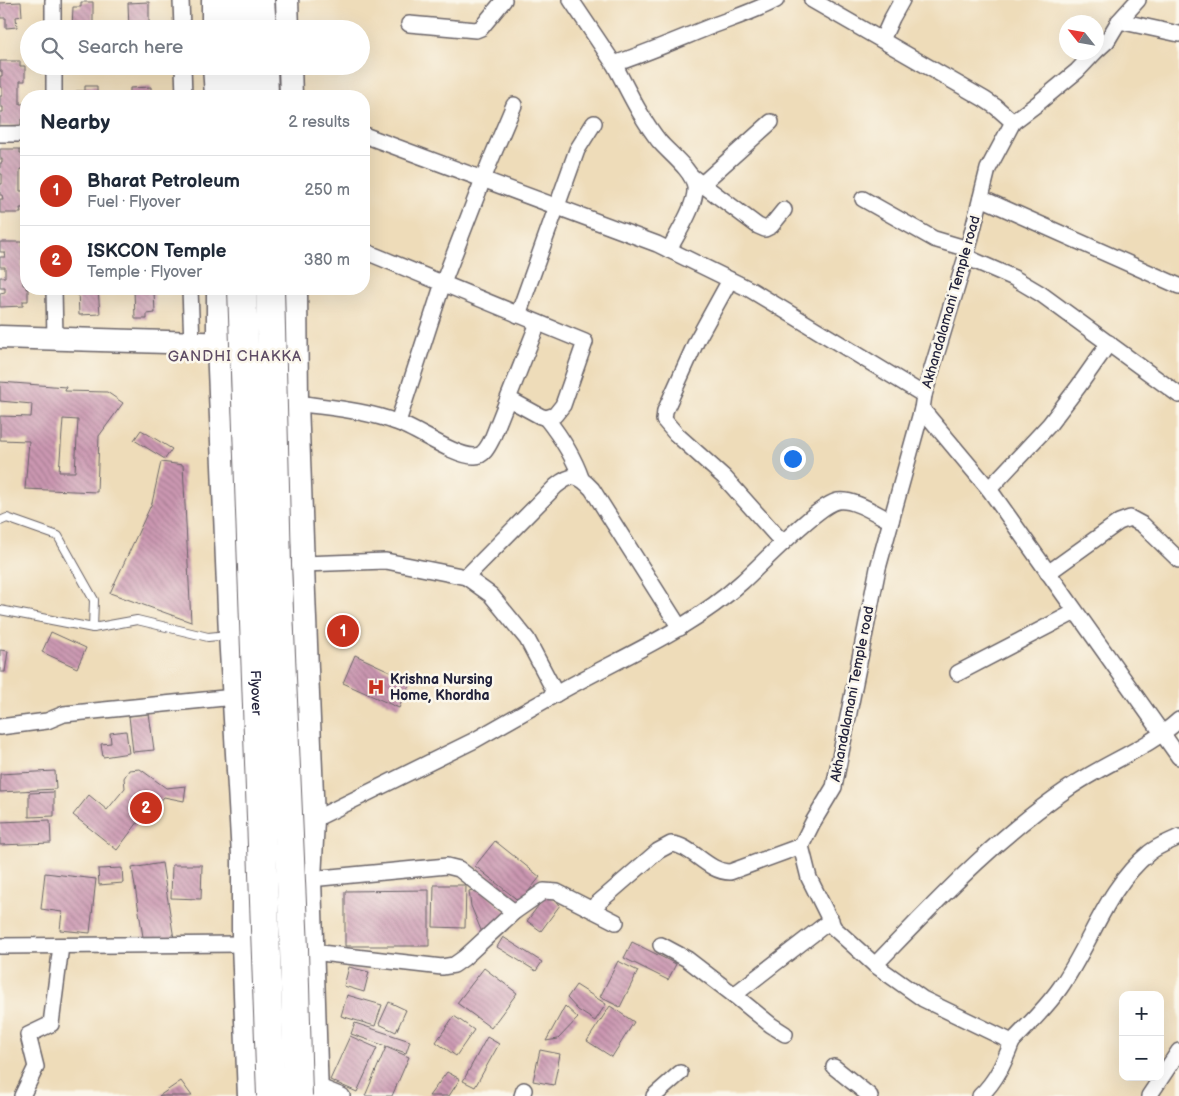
<!DOCTYPE html>
<meta charset="utf-8">
<style>
body{margin:0;font-family:"Balsamiq Sans",sans-serif;background:#f6f6f7;color:#1f2937}
.controls{position:absolute;right:15px;bottom:15px;display:grid;overflow:hidden;border-radius:10px;box-shadow:0 5px 20px #0002}
.controls button{width:45px;height:45px;display:grid;place-items:center;padding:0;border:0;border-bottom:1px solid #e0e1e3;background:#fff;color:#1f2937;font:25px sans-serif}
.compass{position:absolute;left:1059px;top:15px;width:45px;height:45px;border-radius:50%;background:#fff;box-shadow:0 5px 20px #0002;rotate:301deg}
.you{position:absolute;left:792px;top:458px;width:18px;height:18px;margin:-12px;border:4px solid #fff;border-radius:50%;background:#1a73e8;box-shadow:0 0 0 8px #1a73e833}
.badge{display:grid;place-items:center;width:32px;height:32px;border-radius:50%;background:#c8321e;color:#fff;font-size:16px;font-weight:700}
.pin{position:absolute;translate:-50% -50%;border:2px solid #fff;box-shadow:0 1px 5px #0006}
.list{margin:0;padding:0;list-style:none}
h2{display:flex;justify-content:space-between;align-items:center;height:65px;margin:0;padding:0 20px;font-size:21px}
h2 small{font-size:16px;font-weight:400;color:#747a83}
.list li{display:grid;grid-template-columns:32px 1fr auto;gap:15px;align-items:center;box-sizing:border-box;height:70px;padding:0 20px;border-top:1px solid #e0e1e3}
.list b{display:block;font-size:19px;white-space:nowrap}
.list p{margin:0;font-size:16px;white-space:nowrap;color:#747a83}
.list em{font-size:16px;font-style:normal;color:#747a83}
.icon{flex:none;width:28px;height:28px;fill:none;stroke:currentColor;stroke-width:2;stroke-linecap:round;stroke-linejoin:round}
.map{position:relative;flex:none;width:1179px;height:1096px;overflow:hidden}
.search{position:absolute;background:#fff;box-shadow:0 5px 20px #0002;left:20px;top:20px;width:350px;height:55px;display:flex;align-items:center;gap:12px;box-sizing:border-box;padding:0 18px;border-radius:28px;color:#747a83;font-size:19px}
.panel{position:absolute;background:#fff;box-shadow:0 5px 20px #0002;left:20px;top:90px;width:350px;height:205px;border-radius:20px}
.map>svg:first-child{display:block}
.building{fill:url(#building-back-hatch);fill-rule:evenodd}
.lines{fill:none;stroke-linecap:round;stroke-linejoin:round}
.lane-casing{stroke:#696367;stroke-width:10}
.street-casing{stroke:#696367;stroke-width:18}
.secondary-casing{stroke:#696367;stroke-width:25}
.highway-casing{stroke:#696367;stroke-width:30}
.lane{stroke:#fff;stroke-width:8}
.street{stroke:#fff;stroke-width:15}
.secondary{stroke:#fff;stroke-width:22}
.highway{stroke:#fff;stroke-width:28}
.highway-bridge-casing{stroke:#696367;stroke-width:30;stroke-linecap:butt}
.highway-bridge{stroke:#fff;stroke-width:28}
.labels{text-anchor:middle;dominant-baseline:central;stroke-width:5;stroke-linejoin:round;paint-order:stroke}
.street-label{font-size:14px;fill:#22223b;stroke:#fbf7ec}
.poi-label{font-size:14px;font-weight:bold;fill:#22223b;stroke:#fbf7ec;text-anchor:start}
.neighbourhood-label{font-size:15px;letter-spacing:1px;fill:#5d4b64;stroke:#fbf7ec}
</style>
<div class="map">
<svg width="1179" height="1096" viewBox="0 0 1179 1096">
<defs>
<pattern id="building-back-hatch" width="6" height="6" patternUnits="userSpaceOnUse" patternTransform="scale(1.25)"><rect width="6" height="6" fill="#cb97b1"/><path d="M-1 5l2 2M0 0l6 6M5-1l2 2" fill="none" stroke="#a47b91"/></pattern>
</defs>
<rect width="100%" height="100%" fill="#fbf7ec"/>
<filter id="ink" filterUnits="userSpaceOnUse"><feTurbulence type="fractalNoise" baseFrequency=".02" numOctaves="2"/><feDisplacementMap in="SourceGraphic" scale="10" xChannelSelector="R" yChannelSelector="G"/><feConvolveMatrix kernelMatrix="1 2 1 2 8 2 1 2 1" color-interpolation-filters="sRGB"/></filter>
<filter id="wash" filterUnits="userSpaceOnUse"><feTurbulence type="fractalNoise" baseFrequency=".0096" numOctaves="4" result="noise"/><feDisplacementMap in="SourceGraphic" scale="20" xChannelSelector="R" yChannelSelector="G"/><feGaussianBlur stdDeviation="1.12" result="paint"/><feColorMatrix in="noise" values="0 0 0 0 0 0 0 0 0 0 0 0 0 0 0 0 0 1.4 0 .05"/><feComposite in="paint" operator="in"/></filter>
<g filter="url(#wash)">
<rect width="100%" height="100%" fill="#eedcb9"/>
<g id="blocks">
<g class="building">
<path d="M21,2L22,16L16,17L17,27L6,28V18H0V3Z"/>
<path d="M81,2H93V29L72,28L73,7H81Z"/>
<path d="M149,2V27L129,29L128,3Z"/>
<path d="M0,61H20V66H25V81H20V104H26V120H21V125L0,126V112H3V107H0V96H2V87H0V76H2V71H0Z"/>
<path d="M85,86H97V96H76V91H85Z"/>
<path d="M151,87V96H130V88Z"/>
<path d="M0,149H20V153H25V169H20V191H25L26,208H20L21,213H0V199H3L2,195H0V184H2V174H0V163H2V159H0Z"/>
<path d="M0,242H22V247L26,246V262H22L23,285H26V289H28V301H23V306L0,307V293L5,292V288H0V277H5V267H0V257H5L4,252H0Z"/>
<path d="M85,289H98L100,314L79,315L78,290Z"/>
<path d="M134,289H147V293L154,292L155,313L147,314V319H135Z"/>
<path d="M0,382L66,387L65,391L107,392L123,403L99,436L97,492L25,489L29,441L0,440V416L31,417L32,404L0,401ZM63,419L78,420L75,472H59Z"/>
<path d="M141,430L172,449L165,459L134,440Z"/>
<path d="M161,462L183,465L191,622L110,593L152,503Z"/>
<path d="M51,632L86,648L77,668L42,652Z"/>
<path d="M0,650L8,651L5,672H0Z"/>
<path d="M355,655L411,681L399,708L343,683Z"/>
<path d="M149,713L154,750L133,752L129,716Z"/>
<path d="M126,731L129,753L103,757L101,744L111,743L110,733Z"/>
<path d="M140,769L166,788L186,786L184,801L164,797L158,804L151,805L117,850L73,815L89,795L107,810L125,788L124,778L129,770Z"/>
<path d="M55,771L56,789L0,792V774Z"/>
<path d="M54,792V816L29,817V793Z"/>
<path d="M50,820L51,843L0,845V822Z"/>
<path d="M495,841L540,877L520,902L475,866Z"/>
<path d="M162,863L174,939L144,943L132,868Z"/>
<path d="M172,865H202L201,899L171,898Z"/>
<path d="M122,868L123,883L99,885L98,869Z"/>
<path d="M45,873L96,879L90,933L60,930L62,912L41,909Z"/>
<path d="M434,885H466L465,928L433,927Z"/>
<path d="M480,888L507,913L483,935L471,906L469,891Z"/>
<path d="M429,890V946H345V891Z"/>
<path d="M547,894L560,905L541,931L527,921Z"/>
<path d="M503,937L542,962L536,971L497,947Z"/>
<path d="M632,942L676,964L668,980L624,958Z"/>
<path d="M618,961L638,971L620,1007L600,997Z"/>
<path d="M349,967L369,972L364,992L344,986Z"/>
<path d="M484,968L517,993L491,1028L457,1003Z"/>
<path d="M576,985L606,1004L595,1021L578,1010L567,998Z"/>
<path d="M347,995L382,1005L375,1026L341,1016Z"/>
<path d="M389,1002L406,1010L396,1032L379,1024Z"/>
<path d="M565,1006L578,1018L558,1039L546,1041Z"/>
<path d="M610,1006L634,1022L612,1057L587,1041Z"/>
<path d="M454,1016L474,1030L456,1056L436,1042Z"/>
<path d="M355,1023L410,1041L406,1053L351,1034Z"/>
<path d="M350,1036L377,1048L357,1092L330,1080Z"/>
<path d="M487,1037L499,1044L475,1087L463,1081Z"/>
<path d="M386,1047L409,1057L392,1096H365Z"/>
<path d="M540,1050L560,1054L554,1085L533,1081Z"/>
<path d="M447,1072L460,1079L449,1096H429Z"/>
<path d="M181,1081L192,1096H159Z"/>
</g>
</g>
</g>
<g filter="url(#ink)">
<use href="#blocks" fill-opacity="0" stroke="#696367" stroke-width="1"/>
<g class="lines">
<g class="lane-casing">
<g id="lane">
<path d="M0,521L7,518L58,536L94,600L93,628"/>
<path d="M0,610L93,628L137,620L208,637L228,635"/>
</g>
</g>
<g class="street-casing">
<g id="street">
<path d="M53,0V29"/>
<path d="M181,0L182,29"/>
<path d="M571,0L614,64"/>
<path d="M812,0L984,99L996,107L1013,122"/>
<path d="M1119,21L1179,34"/>
<path d="M409,24L476,30L481,28L504,0"/>
<path d="M882,40L892,18L902,0"/>
<path d="M1096,51L1107,41L1119,21L1138,0"/>
<path d="M1095,52L1077,71L1037,104L1013,122L988,169L966,257L924,395L922,409L878,568L834,787L813,822L801,846L809,878L834,928L875,965L923,999L1012,1042C1029,1024 1046,1008 1060,988C1091,944 1106,888 1149,853C1157,846 1169,842 1179,837"/>
<path d="M54,66V96"/>
<path d="M183,66L184,96"/>
<path d="M0,134H26"/>
<path d="M364,135L657,244L751,290L924,395"/>
<path d="M691,176L758,226L765,229L771,226L784,210"/>
<path d="M702,184L771,122"/>
<path d="M981,198L1179,286"/>
<path d="M863,199L934,239L968,249"/>
<path d="M669,250C678,232 697,205 695,186C692,170 669,153 659,141C640,117 628,90 614,64C647,53 679,39 712,26C733,18 755,11 776,0"/>
<path d="M364,251L585,342L563,405L555,415L546,418L540,416L509,399"/>
<path d="M966,257L1014,278L1041,294L1179,395"/>
<path d="M730,280L697,340L665,411L664,420L676,434L724,477L783,543"/>
<path d="M54,289L55,339"/>
<path d="M190,289L192,344"/>
<path d="M518,315L577,150L594,123"/>
<path d="M297,403C330,408 364,410 396,422C417,429 454,456 474,456C483,457 488,447 492,439L538,323"/>
<path d="M922,409L989,489L1179,757"/>
<path d="M546,418C561,437 573,455 581,478"/>
<path d="M398,422L443,283L489,164L514,105"/>
<path d="M989,489L1049,425L1078,387L1109,343"/>
<path d="M303,564L386,561L466,577L491,595L527,639L556,694C619,658 688,631 742,582C760,566 818,504 838,501C855,499 876,514 891,521"/>
<path d="M1048,573L1119,522L1130,518L1143,525L1179,560"/>
<path d="M466,577L556,486C572,473 578,474 592,489L680,628"/>
<path d="M958,673L1075,612"/>
<path d="M0,727L47,721L64,714L234,697"/>
<path d="M313,820L475,740L556,694"/>
<path d="M310,879L447,866L459,869L514,912"/>
<path d="M591,909L658,851L671,844C692,845 707,872 730,872L801,846"/>
<path d="M661,945L687,959L734,995L831,920"/>
<path d="M0,946L243,944"/>
<path d="M312,952L442,967L454,965L464,958L514,912L544,891L557,892L616,922"/>
<path d="M875,965C936,902 996,837 1069,788C1105,763 1147,749 1179,720"/>
<path d="M734,995L771,1025L785,1034"/>
<path d="M834,1067L870,1096"/>
<path d="M317,1086L342,1096"/>
<path d="M22,1096L36,1067L28,1035L51,1024L61,946"/>
<path d="M522,1096L524,1090"/>
<path d="M654,1096L680,1073"/>
<path d="M980,1096C996,1081 1004,1063 1012,1042"/>
<path d="M1149,1096L1179,1051"/>
</g>
</g>
<g class="secondary-casing">
<g id="secondary">
<path d="M213,0V29"/>
<path d="M287,0L288,29"/>
<path d="M214,66L216,96"/>
<path d="M290,66L291,96"/>
<path d="M218,289V345L230,634L243,856V944L249,1096"/>
<path d="M296,289L297,403L304,594L313,820L310,879L317,1096"/>
<path d="M0,337L233,344"/>
</g>
</g>
<g class="highway-casing">
<g id="highway">
<path d="M234,0L235,29"/>
<path d="M260,0L262,29"/>
<path d="M236,66L237,96"/>
<path d="M263,66L264,96"/>
</g>
</g>
<use href="#lane" class="lane"/>
<use href="#street" class="street"/>
<use href="#secondary" class="secondary"/>
<use href="#highway" class="highway"/>
<g class="highway-bridge-casing">
<g id="highway-bridge">
<path id="s1" d="M242,289L271,1096"/>
<path d="M270,289L277,565L294,949L298,1096"/>
</g>
</g>
<use href="#highway-bridge" class="highway-bridge"/>
</g>
</g>
<defs>
<g id="hospital-bare" transform="scale(1.35)"><path d="M-5-5h3v3.5h4V-5h3V5h-3V1.5h-4V5h-3Z" fill="#c8321e" stroke="#fbf7ec" stroke-width="2.5" paint-order="stroke"/></g>
</defs>
<g fill-rule="evenodd">
<use href="#hospital-bare" x="376" y="687"/>
</g>
<g class="labels">
<g class="street-label">
<text transform="translate(951 302) rotate(-74)">Akhandalamani Temple road</text>
<text stroke="none"><textPath href="#s1" startOffset="404">Flyover</textPath></text>
<text transform="translate(852 694) rotate(-79)">Akhandalamani Temple road</text>
</g>
<g class="poi-label">
<text x="390" y="679">Krishna Nursing<tspan x="390" dy="16">Home, Khordha</tspan></text>
</g>
<g class="neighbourhood-label">
<text x="235" y="356">GANDHI CHAKKA</text>
</g>
</g>
</svg>
<div class="controls">
<button>+</button>
<button>−</button>
</div>
<svg class="compass" viewBox="-18 -18 36 36"><path d="M0-13l5 13h-10z" fill="#e53935"/><path d="M0 13l5-13h-10z" fill="#747a83"/></svg>
<div class="you"></div>
<div class="pin badge" style="left:343px;top:631px">1</div>
<div class="pin badge" style="left:146px;top:808px">2</div>
<div class="search"><svg class="icon" aria-label="search" viewBox="0 0 24 24"><circle cx="10" cy="10" r="6"/><path d="M15 15l6 6"/></svg>Search here</div>
<section class="panel">
<h2>Nearby<small>2 results</small></h2>
<ul class="list">
<li><span class="badge">1</span><div><b>Bharat Petroleum</b><p>Fuel · Flyover</p></div><em>250 m</em></li>
<li><span class="badge">2</span><div><b>ISKCON Temple</b><p>Temple · Flyover</p></div><em>380 m</em></li>
</ul>
</section>
</div>
